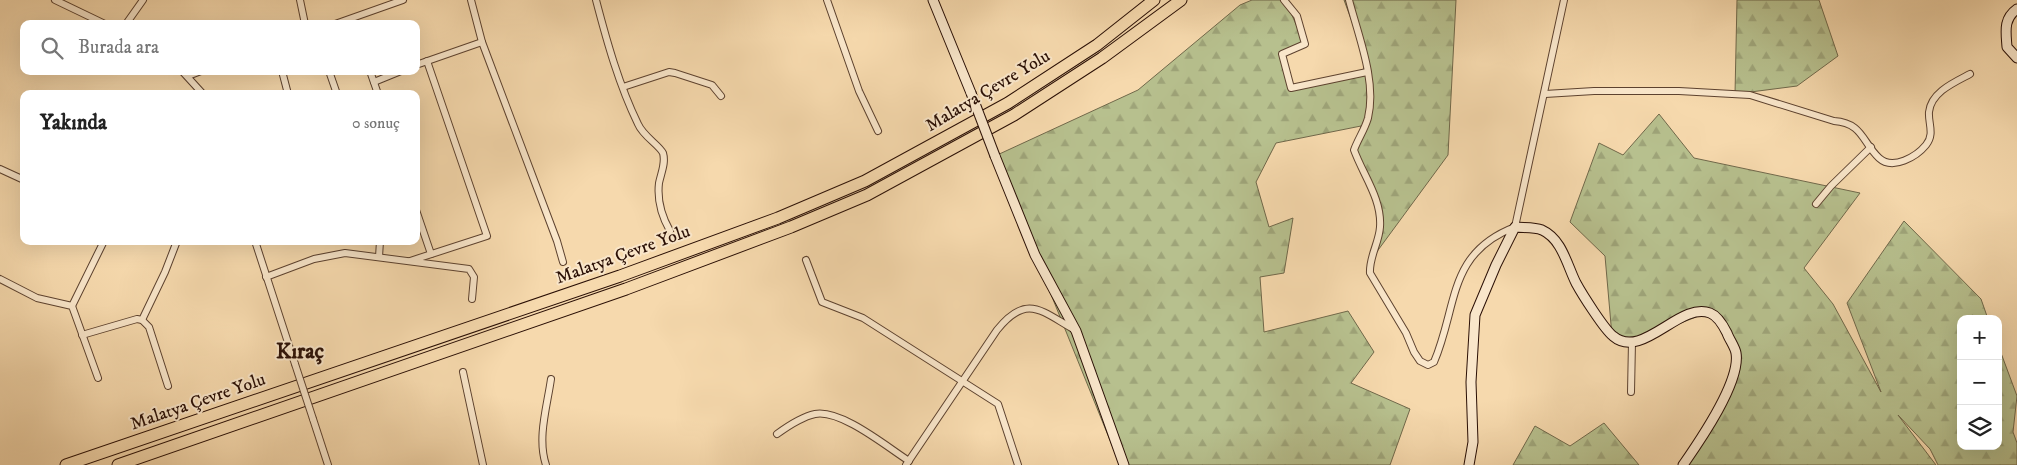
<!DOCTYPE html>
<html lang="tr">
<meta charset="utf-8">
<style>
body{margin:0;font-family:"IM FELL DW Pica",serif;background:#f6f6f6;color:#222}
.controls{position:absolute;right:15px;bottom:15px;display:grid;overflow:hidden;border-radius:10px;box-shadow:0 5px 20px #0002}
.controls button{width:45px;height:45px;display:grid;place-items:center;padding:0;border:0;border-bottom:1px solid #e0e0e0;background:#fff;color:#222;font:25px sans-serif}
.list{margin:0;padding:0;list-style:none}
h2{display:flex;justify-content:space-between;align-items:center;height:65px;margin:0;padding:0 20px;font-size:21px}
h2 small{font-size:16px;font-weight:400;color:#767676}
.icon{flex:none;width:28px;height:28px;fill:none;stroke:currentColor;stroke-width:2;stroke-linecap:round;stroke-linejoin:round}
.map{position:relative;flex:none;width:2017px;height:465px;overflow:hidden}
.search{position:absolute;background:#fff;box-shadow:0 5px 20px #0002;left:20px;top:20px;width:400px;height:55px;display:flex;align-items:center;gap:12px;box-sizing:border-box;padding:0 18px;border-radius:10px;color:#767676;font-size:19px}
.panel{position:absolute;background:#fff;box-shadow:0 5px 20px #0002;left:20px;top:90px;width:400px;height:155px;border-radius:10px}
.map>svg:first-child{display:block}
.forest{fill:url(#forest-firs);stroke:#70684a}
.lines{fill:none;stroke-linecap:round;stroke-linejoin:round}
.street-casing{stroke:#5d422f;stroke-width:8}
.secondary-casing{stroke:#2a0f05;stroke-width:11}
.highway-casing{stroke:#2a0f05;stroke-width:13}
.street{stroke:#f9e6ca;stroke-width:6}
.secondary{stroke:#f9e6ca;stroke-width:9}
.highway{stroke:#f6d9ad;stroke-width:11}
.street-bridge-casing{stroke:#5d422f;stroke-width:8;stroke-linecap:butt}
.secondary-bridge-casing{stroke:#2a0f05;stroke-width:11;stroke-linecap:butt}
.street-bridge{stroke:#f9e6ca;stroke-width:6}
.secondary-bridge{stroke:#f9e6ca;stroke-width:9}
.labels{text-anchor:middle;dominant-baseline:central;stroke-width:4;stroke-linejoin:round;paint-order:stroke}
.street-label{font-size:18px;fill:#2a0f05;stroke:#f9e6ca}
.district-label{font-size:22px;font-weight:bold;fill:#2a0f05;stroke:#f9e6ca}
</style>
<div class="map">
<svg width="2017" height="465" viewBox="0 0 2017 465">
<defs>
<pattern id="forest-firs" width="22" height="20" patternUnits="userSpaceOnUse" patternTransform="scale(1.25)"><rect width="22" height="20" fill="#b7c08e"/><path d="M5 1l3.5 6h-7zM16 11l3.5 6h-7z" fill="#9ea479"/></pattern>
</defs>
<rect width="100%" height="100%" fill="#f6d9ad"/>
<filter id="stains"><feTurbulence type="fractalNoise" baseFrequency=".004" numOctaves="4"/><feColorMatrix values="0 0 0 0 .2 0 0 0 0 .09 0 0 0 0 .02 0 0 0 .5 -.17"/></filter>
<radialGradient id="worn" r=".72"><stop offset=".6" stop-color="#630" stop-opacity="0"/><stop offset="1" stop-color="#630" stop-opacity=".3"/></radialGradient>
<g class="forest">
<path d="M1252,0H1285L1305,44L1282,54L1291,87L1364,72V54L1344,0H1456L1448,155L1373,257C1388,215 1370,188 1354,150L1361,135V126L1276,143L1256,182L1269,227L1293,218L1284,273L1260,277L1264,332L1348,311L1374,352L1351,383L1410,409L1390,465H1120L995,156L1138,90L1240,5Z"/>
<path d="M1737,0H1819L1838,56L1797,86L1735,94Z"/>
<path d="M1659,114L1694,158L1860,193L1804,268L1833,304L1881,392L1847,303L1904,221L1981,299L1988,319H1961V446H1998V345L2017,396L2013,432L2017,443V465H1938L1930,449L1898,415L1936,465H1681L1727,389L1736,354L1709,312L1632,342L1612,336L1605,256L1570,222L1599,143L1623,155Z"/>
<path d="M1604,423L1639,465H1513L1535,426L1570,446Z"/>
</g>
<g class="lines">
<g class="street-casing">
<g id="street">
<path d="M55,0L105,24"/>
<path d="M300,0L305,24"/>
<path d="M471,0L482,42L557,241L563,262"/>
<path d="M596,0C607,42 619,85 638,124C643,136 659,145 663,153C666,163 661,173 659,183C657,200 662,217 670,231"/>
<path d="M827,0L859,91L878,131"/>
<path d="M1284,0L1297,16L1305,44L1282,54L1291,88L1367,72"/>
<path d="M1349,0C1358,35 1377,81 1368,118C1365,129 1358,139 1354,150C1363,175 1382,199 1380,227C1379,243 1369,257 1370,273L1406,333L1414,352L1420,361L1428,365L1434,362C1458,306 1447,253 1515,227L1564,0"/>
<path d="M126,24L143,0"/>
<path d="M335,24L403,0"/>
<path d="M416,65L482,42"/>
<path d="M182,71L203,94"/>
<path d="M282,71L288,94"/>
<path d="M329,71L337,94"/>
<path d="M370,71L378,94"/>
<path d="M188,76L201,71"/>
<path d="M374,82L401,71"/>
<path d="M623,87L669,72L675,73L712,85L721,96"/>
<path d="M1545,94L1594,91H1679L1750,95L1834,121C1863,123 1862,142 1879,158C1893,171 1917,156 1926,145C1935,134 1928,123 1929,112C1931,92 1955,82 1970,74"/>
<path d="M0,169L24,180"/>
<path d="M1816,204L1831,186L1871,147"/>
<path d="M416,210L431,254"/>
<path d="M255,241L295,364"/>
<path d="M379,257L380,241"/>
<path d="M806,260L822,302L863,318L998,404L1018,465"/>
<path d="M410,261L487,236L427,61"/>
<path d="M266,277L314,259L345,253L469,269L474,277L472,299"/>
<path d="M0,279L37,298L72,306L98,378"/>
<path d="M72,306L104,241"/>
<path d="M142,320L165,272L177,241"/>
<path d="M82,335L137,319L142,320L149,327L168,386"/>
<path d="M463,372L483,465"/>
<path d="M1631,392L1632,342"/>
<path d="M313,419L328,465"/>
<path d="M777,434C788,426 801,417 815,414C841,409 887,447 909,461"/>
<path d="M546,465C537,438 547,407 551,379"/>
<path d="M906,465L997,330C1027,293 1041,311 1075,330"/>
</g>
</g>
<g class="secondary-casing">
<g id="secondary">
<path d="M933,0L971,93"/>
<path d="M2017,9C2003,19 2006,32 2007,47L2017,58"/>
<path d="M995,156L1035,255L1076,331L1124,465"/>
<path d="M1469,465L1473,442L1471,382L1475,315L1496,265L1515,227C1523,228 1534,227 1542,230C1562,239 1567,265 1576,283C1582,294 1604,329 1613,336C1642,361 1680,301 1710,313C1718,316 1723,325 1727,333C1729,339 1735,347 1736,353C1741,382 1699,442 1683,465"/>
</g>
</g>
<g class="highway-casing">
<g id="highway">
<path d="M66,465L620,276L778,218L865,181L1008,103L1097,45L1154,0"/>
<path d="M118,465L626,289L791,227L867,195L1014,115L1102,58L1181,0"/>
</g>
</g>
<use href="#street" class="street"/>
<use href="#secondary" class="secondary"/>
<use href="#highway" class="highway"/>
<g class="street-bridge-casing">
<path id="street-bridge" d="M295,364L313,419"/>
</g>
<g class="secondary-bridge-casing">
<path id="secondary-bridge" d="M971,93L995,156"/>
</g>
<use href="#street-bridge" class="street-bridge"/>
<use href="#secondary-bridge" class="secondary-bridge"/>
</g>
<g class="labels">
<g class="street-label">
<text transform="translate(988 91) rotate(-31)">Malatya Çevre Yolu</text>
<text transform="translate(623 255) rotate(-20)">Malatya Çevre Yolu</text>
<text transform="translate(198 402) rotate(-19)">Malatya Çevre Yolu</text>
</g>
<g class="district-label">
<text x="300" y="351">Kıraç</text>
</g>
</g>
<rect width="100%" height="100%" filter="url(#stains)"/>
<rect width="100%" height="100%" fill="url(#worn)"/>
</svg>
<div class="controls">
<button>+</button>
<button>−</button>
<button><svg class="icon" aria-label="layers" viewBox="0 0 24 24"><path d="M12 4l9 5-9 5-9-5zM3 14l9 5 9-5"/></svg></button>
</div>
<div class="search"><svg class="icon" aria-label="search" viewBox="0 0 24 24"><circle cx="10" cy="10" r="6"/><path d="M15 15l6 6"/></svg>Burada ara</div>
<section class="panel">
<h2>Yakında<small>0 sonuç</small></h2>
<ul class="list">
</ul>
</section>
</div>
